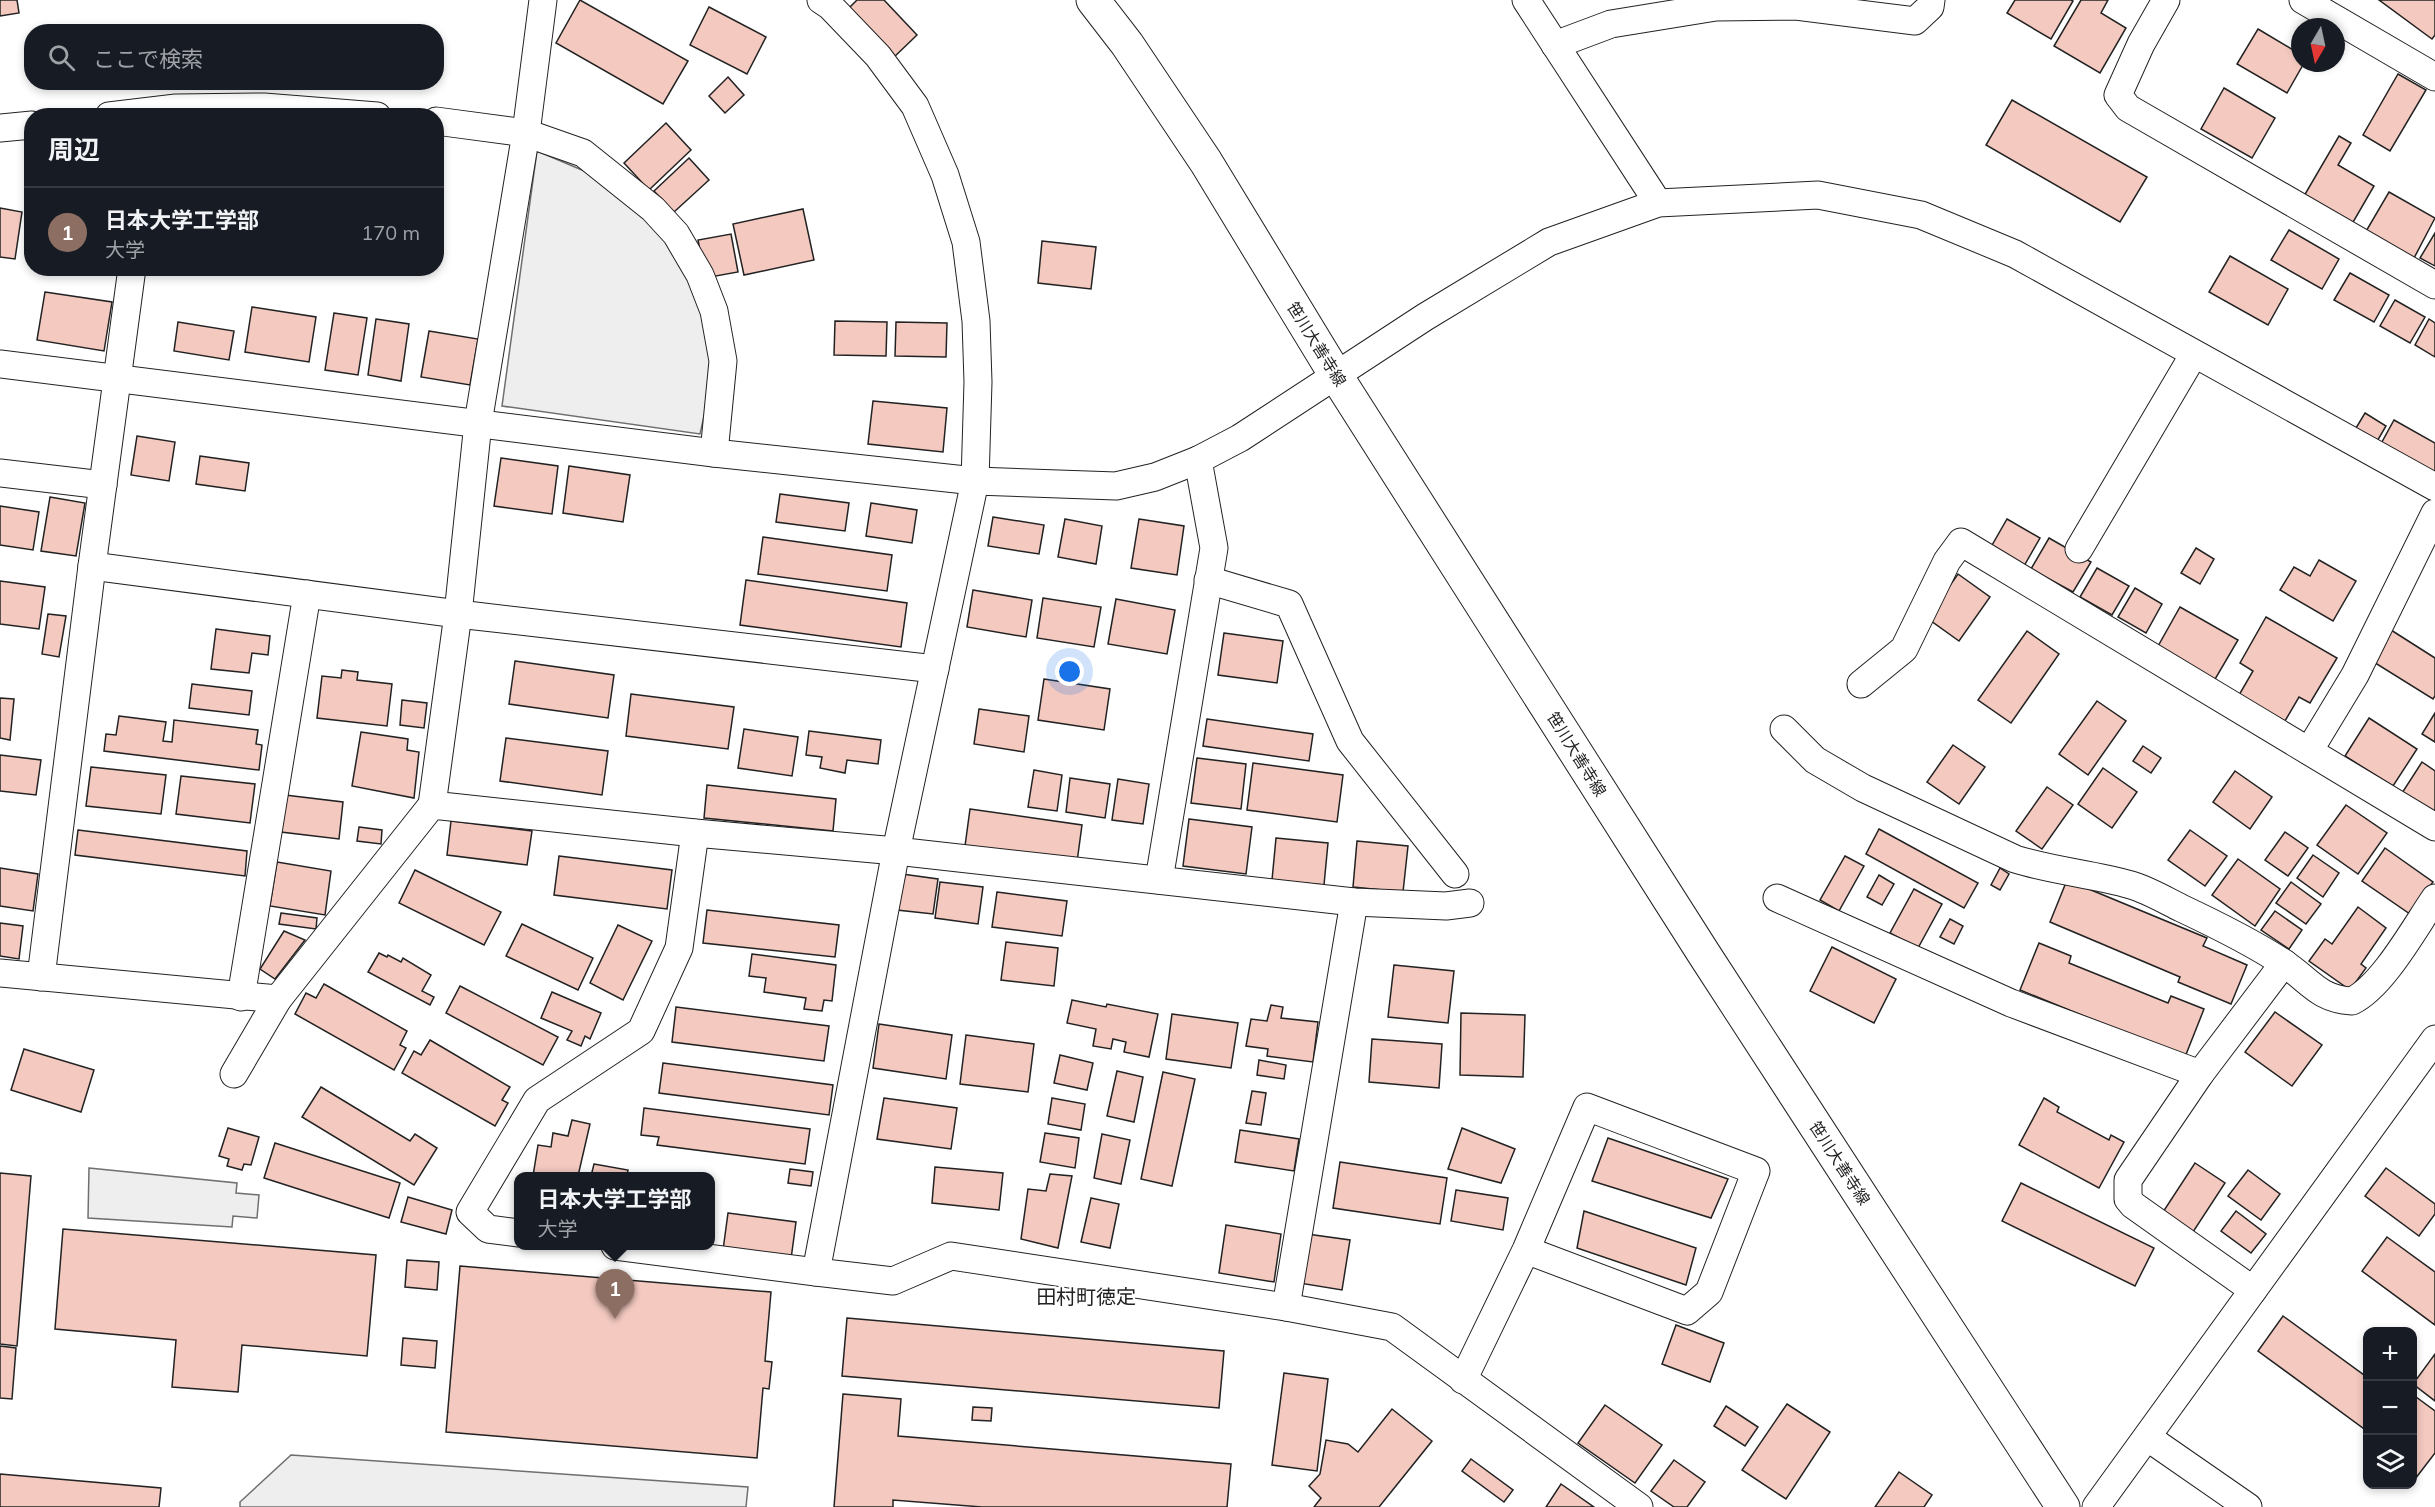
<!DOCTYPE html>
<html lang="ja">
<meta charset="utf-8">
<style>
body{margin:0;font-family:Mulish,"Noto Sans JP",sans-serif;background:#20242c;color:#f1f3f6}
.controls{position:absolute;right:18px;bottom:18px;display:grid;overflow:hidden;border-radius:12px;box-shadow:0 3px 9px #0003}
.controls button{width:54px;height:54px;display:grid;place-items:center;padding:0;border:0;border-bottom:2px solid #363941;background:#171b24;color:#f1f3f6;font:30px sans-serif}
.compass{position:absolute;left:2291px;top:18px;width:54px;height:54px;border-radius:50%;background:#171b24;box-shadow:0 3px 9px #0003;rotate:189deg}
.you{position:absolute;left:1070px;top:672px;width:21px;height:21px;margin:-15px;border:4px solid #fff;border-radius:50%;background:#1a73e8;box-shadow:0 0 0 9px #1a73e833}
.badge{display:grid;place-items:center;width:39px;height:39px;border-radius:50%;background:#c62828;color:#fff;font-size:20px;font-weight:700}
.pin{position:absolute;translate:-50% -50px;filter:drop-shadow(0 2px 3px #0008)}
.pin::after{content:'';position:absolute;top:32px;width:21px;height:18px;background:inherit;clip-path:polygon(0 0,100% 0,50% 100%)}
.popup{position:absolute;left:514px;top:1172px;width:201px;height:78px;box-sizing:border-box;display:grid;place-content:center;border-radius:12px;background:#171b24;filter:drop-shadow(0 2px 4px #0005);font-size:20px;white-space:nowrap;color:#9ea1a6}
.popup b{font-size:22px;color:#f1f3f6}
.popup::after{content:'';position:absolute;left:50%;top:100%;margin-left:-12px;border:12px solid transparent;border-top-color:#171b24}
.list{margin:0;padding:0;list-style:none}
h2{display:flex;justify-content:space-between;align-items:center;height:78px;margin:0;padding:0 24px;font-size:26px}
h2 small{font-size:20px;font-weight:400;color:#9ea1a6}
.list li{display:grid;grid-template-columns:39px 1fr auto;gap:18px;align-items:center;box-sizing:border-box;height:90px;padding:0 24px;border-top:2px solid #363941}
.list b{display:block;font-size:22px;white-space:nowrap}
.list p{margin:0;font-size:20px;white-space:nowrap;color:#9ea1a6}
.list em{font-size:20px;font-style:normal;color:#9ea1a6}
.icon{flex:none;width:33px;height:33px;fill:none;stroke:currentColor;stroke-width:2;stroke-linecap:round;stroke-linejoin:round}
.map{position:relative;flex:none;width:2435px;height:1507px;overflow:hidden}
.search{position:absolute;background:#171b24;box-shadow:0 3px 9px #0003;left:24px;top:24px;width:420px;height:66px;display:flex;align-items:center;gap:15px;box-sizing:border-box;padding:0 21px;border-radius:24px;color:#9ea1a6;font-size:22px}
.panel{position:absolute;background:#171b24;box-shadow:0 3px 9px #0003;left:24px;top:108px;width:420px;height:168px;border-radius:24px}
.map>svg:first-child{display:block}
.green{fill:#eee;stroke:#6f6f6f;stroke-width:1.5}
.building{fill:#f3c9c0;stroke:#222;stroke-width:1.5}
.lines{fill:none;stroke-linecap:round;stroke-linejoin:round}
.street-casing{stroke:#222;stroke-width:29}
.secondary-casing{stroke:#222;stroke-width:35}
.street{stroke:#fff;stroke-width:27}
.secondary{stroke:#fff;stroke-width:33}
.labels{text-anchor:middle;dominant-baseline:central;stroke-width:4.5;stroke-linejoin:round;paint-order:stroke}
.street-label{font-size:16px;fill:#222;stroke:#fff}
.quarter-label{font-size:20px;fill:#222;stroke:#fff}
</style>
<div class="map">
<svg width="2435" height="1507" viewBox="0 0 2435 1507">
<rect width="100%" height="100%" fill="#fff"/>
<g class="green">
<path d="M537,151L589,173L651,223L678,256L705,309L713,376L700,434L502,406Z"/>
<path d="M89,1168L237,1183L236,1193L259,1195L257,1218L233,1216L232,1227L88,1218Z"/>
<path d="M291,1455L748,1487L746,1507H240V1502Z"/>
</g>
<g class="building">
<path d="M0,0H17L19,13L0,16Z"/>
<path d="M580,0L688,61L663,104L556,43Z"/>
<path d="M857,0H884L917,35L892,59L846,11Z"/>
<path d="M2015,0H2071L2073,1L2051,39L2007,13Z"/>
<path d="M2081,0H2108L2101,13L2126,28L2100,73L2054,46Z"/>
<path d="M2379,0H2435V35L2432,39Z"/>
<path d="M709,7L766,37L747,74L690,45Z"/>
<path d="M2258,29L2300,54V63H2304L2287,93L2237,64Z"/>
<path d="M2398,74L2426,90L2390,151L2363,135Z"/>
<path d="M728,77L744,95L725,113L709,96Z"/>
<path d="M2224,88L2275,118L2252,158L2201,129Z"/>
<path d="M2012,100L2147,177L2120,222L1986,145Z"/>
<path d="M666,123L691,150L649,190L624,163Z"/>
<path d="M2339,136L2351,143L2338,165L2374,186L2352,224L2304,196Z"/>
<path d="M689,158L709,180L674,212L654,191Z"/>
<path d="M2389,192L2435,218L2413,260L2365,233Z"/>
<path d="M0,208L22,212L15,259L0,257Z"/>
<path d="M803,209L814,260L744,275L733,224Z"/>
<path d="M2289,230L2339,259L2322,289L2271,260Z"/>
<path d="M2435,233V266L2420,258Z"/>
<path d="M731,234L738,272L705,278L698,240Z"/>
<path d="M1042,241L1096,247L1091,289L1038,283Z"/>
<path d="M2230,256L2288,289L2268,325L2209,292Z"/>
<path d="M2350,273L2389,295L2374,322L2334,300Z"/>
<path d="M45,292L112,302L104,351L37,340Z"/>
<path d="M2395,300L2425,317L2410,343L2380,326Z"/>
<path d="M252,307L316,317L309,362L245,352Z"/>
<path d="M334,313L367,318L358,375L325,370Z"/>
<path d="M376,319L409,324L401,381L368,375Z"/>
<path d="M2429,319L2435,323V357L2415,345Z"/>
<path d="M835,321L887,322L886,356L834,355Z"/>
<path d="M178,322L234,331L229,360L174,351Z"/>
<path d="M896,322L947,323L946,357L895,356Z"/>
<path d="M429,331L478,339L470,385L421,377Z"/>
<path d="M873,401L947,408L943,452L868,444Z"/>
<path d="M2365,413L2386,426L2372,450L2350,438Z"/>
<path d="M2394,420L2435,443V476L2377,451Z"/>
<path d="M137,436L175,442L169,481L131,475Z"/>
<path d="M200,456L249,463L245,491L196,484Z"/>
<path d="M501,458L558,466L552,514L494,506Z"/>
<path d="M569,466L630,475L623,522L563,513Z"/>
<path d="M780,494L849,503L845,531L776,522Z"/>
<path d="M50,497L85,503L76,556L41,551Z"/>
<path d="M871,503L917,510L912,543L866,536Z"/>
<path d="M0,506L39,512L33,550L0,545Z"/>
<path d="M993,517L1044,525L1039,554L988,546Z"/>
<path d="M1065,519L1102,526L1096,564L1058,557Z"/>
<path d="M1139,519L1184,526L1177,575L1131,568Z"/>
<path d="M2007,519L2040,538L2024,566L1991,547Z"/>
<path d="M763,537L892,555L887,591L758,574Z"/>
<path d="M2049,538L2091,562L2073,592L2031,569Z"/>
<path d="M2196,548L2214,559L2200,584L2181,573Z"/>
<path d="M2319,560L2356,581L2333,621L2280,590L2294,567L2310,576Z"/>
<path d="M2097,568L2129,586L2112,615L2080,597Z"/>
<path d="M1958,574L1990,597L1959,641L1927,618Z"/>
<path d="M746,580L907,603L901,647L740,625Z"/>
<path d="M0,581L45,587L39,629L0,624Z"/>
<path d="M2135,588L2162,604L2146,633L2118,617Z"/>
<path d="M973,590L1032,600L1026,637L967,627Z"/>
<path d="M1043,598L1101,607L1094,647L1037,638Z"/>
<path d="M1116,599L1175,610L1167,654L1108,644Z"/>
<path d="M2180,607L2238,640L2214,681L2157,648Z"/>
<path d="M48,614L66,616L59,657L42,654Z"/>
<path d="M2266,617L2337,658L2310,703L2299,697L2285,721L2239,695L2253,671L2240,663Z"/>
<path d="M216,629L270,636L268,655L252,653L249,673L211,669Z"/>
<path d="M2391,630L2435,658V696L2433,699L2372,661Z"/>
<path d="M2027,631L2059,654L2011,723L1978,700Z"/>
<path d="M1224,633L1283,641L1277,683L1218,675Z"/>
<path d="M515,661L614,675L608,718L509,704Z"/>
<path d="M342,670L358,672L357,680L392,684L387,726L317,718L322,676L341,678Z"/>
<path d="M1044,679L1110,689L1104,730L1038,720Z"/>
<path d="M192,684L252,691L249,715L189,708Z"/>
<path d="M631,694L734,707L728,749L626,736Z"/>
<path d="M0,698L14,699L10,740L0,738Z"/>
<path d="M402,700L427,703L424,728L400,725Z"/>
<path d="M2097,701L2126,721L2088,775L2059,754Z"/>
<path d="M979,709L1029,716L1024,752L974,744Z"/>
<path d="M2435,713V742L2422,734Z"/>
<path d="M119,716L166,722L163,741L172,742L174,720L258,730L256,744L262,745L259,770L104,751L106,734L116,735Z"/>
<path d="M2369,718L2417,749L2393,786L2345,756Z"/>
<path d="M1207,719L1313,734L1309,761L1203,746Z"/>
<path d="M744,729L798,737L792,776L738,768Z"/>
<path d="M809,731L881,740L878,764L847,760L845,773L820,768L822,757L806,755Z"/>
<path d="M361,732L408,739L407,750L419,752L414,798L352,786Z"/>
<path d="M506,738L608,751L602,795L500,781Z"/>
<path d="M1953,745L1985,767L1959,804L1927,782Z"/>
<path d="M2143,746L2161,758L2151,773L2133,761Z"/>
<path d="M0,755L41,760L36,795L0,791Z"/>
<path d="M1197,758L1246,764L1241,809L1191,803Z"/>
<path d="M2422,762L2435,771V815L2402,793Z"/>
<path d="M1253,763L1343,775L1337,822L1247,810Z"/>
<path d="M91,767L166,775L161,814L86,806Z"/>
<path d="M2103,768L2137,792L2112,828L2078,804Z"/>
<path d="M1034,770L1062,775L1057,811L1028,807Z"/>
<path d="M2235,771L2272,797L2250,829L2213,802Z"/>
<path d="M181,776L255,784L250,823L176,814Z"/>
<path d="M1070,778L1110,784L1105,818L1066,812Z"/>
<path d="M1118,779L1149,784L1143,824L1112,820Z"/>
<path d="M707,785L836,799L833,831L704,818Z"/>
<path d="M2047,787L2073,805L2042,849L2016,831Z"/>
<path d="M285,795L343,802L339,839L281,832Z"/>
<path d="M2346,805L2387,833L2358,874L2317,845Z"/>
<path d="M970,809L1082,825L1077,862L965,846Z"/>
<path d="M1189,819L1252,827L1246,874L1183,866Z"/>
<path d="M451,821L532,831L527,865L447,855Z"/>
<path d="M359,827L382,830L381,844L357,841Z"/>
<path d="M1879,829L1978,883L1964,908L1866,854Z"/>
<path d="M78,830L247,851L245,876L75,855Z"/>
<path d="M2190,830L2227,856L2205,886L2168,860Z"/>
<path d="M2285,832L2308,848L2288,876L2265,860Z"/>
<path d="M1276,838L1328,843L1324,885L1272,880Z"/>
<path d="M1357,841L1408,846L1403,892L1353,887Z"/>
<path d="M2385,848L2433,882L2410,914L2362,881Z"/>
<path d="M2313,855L2339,873L2323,897L2297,878Z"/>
<path d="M559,856L672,870L667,909L554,895Z"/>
<path d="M1845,856L1864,866L1839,911L1820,900Z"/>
<path d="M2238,859L2280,889L2255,926L2212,895Z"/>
<path d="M277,862L331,871L325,915L270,906Z"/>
<path d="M0,868L38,874L33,911L0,906Z"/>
<path d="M2000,868L2009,874L2000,890L1991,885Z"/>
<path d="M415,870L501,912L484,945L399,903Z"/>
<path d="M902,874L938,879L933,914L897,910Z"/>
<path d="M1879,875L1894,884L1882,905L1867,897Z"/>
<path d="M2067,880L2207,938L2203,946L2247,965L2231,1004L2178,982L2180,977L2050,922Z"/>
<path d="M940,882L983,887L978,924L935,918Z"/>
<path d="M2291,882L2321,904L2306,924L2276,903Z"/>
<path d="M1914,889L1942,904L1918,948L1890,933Z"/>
<path d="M997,892L1067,901L1062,936L992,927Z"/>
<path d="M2358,907L2386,928L2361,964L2366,968L2350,990L2309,961L2325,939L2332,944Z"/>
<path d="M707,910L839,925L835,957L703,943Z"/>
<path d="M2275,911L2302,930L2289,949L2261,930Z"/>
<path d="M281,913L317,918L316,929L279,924Z"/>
<path d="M1950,919L1963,926L1954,944L1940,937Z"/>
<path d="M0,923L23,926L19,959L0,956Z"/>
<path d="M522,924L593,958L578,990L506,956Z"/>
<path d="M618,925L652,941L623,1000L590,983Z"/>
<path d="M284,931L305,940L275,979L260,969Z"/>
<path d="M1006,942L1058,948L1054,986L1001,980Z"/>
<path d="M2039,943L2071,956L2069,963L2168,1003L2171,996L2204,1009L2185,1057L2020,990Z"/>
<path d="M1832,947L1896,979L1874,1023L1810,991Z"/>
<path d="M379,953L387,957L388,955L401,962L403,958L431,975L422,991L434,997L430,1005L368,972Z"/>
<path d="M752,954L836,965L832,1001L824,1000L822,1011L804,1009L806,998L764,992L766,978L749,976Z"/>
<path d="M1394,965L1454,971L1448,1023L1388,1017Z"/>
<path d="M324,984L407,1031L400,1045L406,1048L394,1070L295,1014L306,993L316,998Z"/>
<path d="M460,986L558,1037L543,1065L446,1013Z"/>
<path d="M552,992L601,1013L590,1039L585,1036L581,1046L567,1040L572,1031L541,1018Z"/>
<path d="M1072,1000L1106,1007L1107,1004L1158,1014L1149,1057L1124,1052L1126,1042L1113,1039L1111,1049L1093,1046L1096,1029L1067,1023Z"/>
<path d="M1271,1005L1283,1007L1281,1018L1318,1022L1313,1062L1267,1056L1268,1049L1246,1046L1251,1019L1267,1021Z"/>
<path d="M676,1007L829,1026L824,1061L672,1042Z"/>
<path d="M2275,1012L2322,1045L2292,1086L2245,1052Z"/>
<path d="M1461,1013L1525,1015L1523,1077L1460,1075Z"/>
<path d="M1172,1014L1238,1023L1231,1068L1166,1059Z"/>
<path d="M879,1024L952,1035L946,1079L873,1068Z"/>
<path d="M966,1035L1034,1044L1028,1092L960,1084Z"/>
<path d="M1372,1039L1442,1044L1439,1088L1369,1082Z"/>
<path d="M430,1040L510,1087L502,1100L508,1103L495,1126L402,1073L414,1051L421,1055Z"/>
<path d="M24,1049L94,1070L81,1112L11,1090Z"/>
<path d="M1060,1055L1093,1063L1087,1090L1054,1083Z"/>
<path d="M1259,1060L1286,1065L1284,1079L1257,1075Z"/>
<path d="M663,1063L833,1085L829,1115L659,1093Z"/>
<path d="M1117,1071L1143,1077L1134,1122L1107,1116Z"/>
<path d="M1163,1072L1195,1079L1172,1186L1141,1179Z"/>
<path d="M321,1087L410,1141L415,1134L437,1148L414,1185L302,1117Z"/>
<path d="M1252,1091L1266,1093L1261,1125L1246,1123Z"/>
<path d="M884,1098L957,1108L951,1149L877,1139Z"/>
<path d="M1052,1098L1085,1104L1081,1130L1048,1124Z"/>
<path d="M2044,1098L2059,1107L2057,1112L2109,1140L2111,1135L2124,1142L2099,1188L2019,1145Z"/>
<path d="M644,1108L810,1129L805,1164L657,1145L659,1137L641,1135Z"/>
<path d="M572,1120L590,1124L578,1176H533L538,1145L551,1147L553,1133L568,1136Z"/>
<path d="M228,1128L259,1137L251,1165L244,1164L242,1170L227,1166L229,1159L219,1156Z"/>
<path d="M1462,1128L1515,1149L1501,1183L1448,1169Z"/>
<path d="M1240,1130L1299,1139L1294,1171L1235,1162Z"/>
<path d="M1045,1133L1079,1138L1075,1168L1040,1162Z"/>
<path d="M1102,1134L1130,1140L1121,1184L1094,1178Z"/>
<path d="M1608,1138L1728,1179L1711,1218L1592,1181Z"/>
<path d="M275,1143L400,1183L389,1218L264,1178Z"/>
<path d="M1340,1162L1447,1178L1440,1224L1333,1208Z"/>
<path d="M2195,1163L2225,1183L2193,1232L2163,1212Z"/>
<path d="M594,1164L628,1170L627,1176H591Z"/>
<path d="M935,1167L1003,1173L999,1210L932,1203Z"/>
<path d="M2386,1168L2435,1204V1214L2419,1236L2365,1196Z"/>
<path d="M790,1169L813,1172L811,1186L788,1183Z"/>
<path d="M2248,1170L2280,1194L2261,1220L2228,1196Z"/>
<path d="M0,1173L31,1176L17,1346L0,1344Z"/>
<path d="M1050,1174L1072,1176L1058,1248L1021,1239L1028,1189L1046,1191Z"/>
<path d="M2021,1183L2154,1248L2135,1286L2002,1221Z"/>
<path d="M1456,1190L1508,1198L1503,1230L1451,1221Z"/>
<path d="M408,1197L452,1210L446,1234L401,1222Z"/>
<path d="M1091,1198L1119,1204L1110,1248L1081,1242Z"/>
<path d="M1584,1211L1696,1248L1686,1285L1577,1248Z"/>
<path d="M2236,1211L2266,1234L2251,1253L2221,1231Z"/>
<path d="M728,1213L796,1222L791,1259L723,1250Z"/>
<path d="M1226,1225L1281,1234L1274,1282L1219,1273Z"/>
<path d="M63,1229L376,1255L367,1356L242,1345L238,1392L172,1387L176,1340L55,1329Z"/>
<path d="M1307,1234L1350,1240L1342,1290L1299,1283Z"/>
<path d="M2387,1237L2435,1272V1325L2362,1271Z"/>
<path d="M407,1260L439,1262L437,1290L405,1287Z"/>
<path d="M460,1266L771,1292L765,1361L772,1362L769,1389L763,1388L757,1458L446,1432Z"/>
<path d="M2283,1316L2368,1378L2367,1431L2258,1351Z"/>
<path d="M847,1318L1224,1351L1219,1408L842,1376Z"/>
<path d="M1676,1325L1724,1343L1710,1382L1662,1364Z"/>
<path d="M403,1338L437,1341L435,1368L401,1365Z"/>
<path d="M0,1346L16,1348L12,1399L0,1398Z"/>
<path d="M2435,1354V1401L2413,1384Z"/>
<path d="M1284,1373L1328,1379L1317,1471L1272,1465Z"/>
<path d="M843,1394L901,1399L898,1436L1231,1464L1227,1507H982L893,1500V1507H834Z"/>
<path d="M2412,1394L2435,1411V1453L2412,1483Z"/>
<path d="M1787,1404L1830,1432L1786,1499L1742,1470Z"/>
<path d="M1605,1405L1662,1445L1635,1483L1578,1443Z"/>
<path d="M1726,1406L1758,1427L1745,1446L1714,1426Z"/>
<path d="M973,1407L992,1408L991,1421L972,1420Z"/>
<path d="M1392,1409L1432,1441L1379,1507H1314L1321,1498L1309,1486L1320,1474L1326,1440L1348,1444L1358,1452Z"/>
<path d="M1471,1459L1513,1490L1504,1502L1462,1471Z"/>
<path d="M1674,1460L1705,1482L1687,1507H1674L1651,1491Z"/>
<path d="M1899,1472L1932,1495L1924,1507H1875Z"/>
<path d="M0,1474L161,1488L159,1507H0Z"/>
<path d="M1561,1484L1594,1507H1546Z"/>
</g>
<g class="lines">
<g class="street-casing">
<g id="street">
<path d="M821,0L830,6L878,56L915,106L945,175L966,242L976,321L978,382L975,481L896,851L816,1272L893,1281L951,1256L1286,1307L1392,1327L1639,1507"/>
<path d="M1526,0L1658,203"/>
<path d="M2166,0L2141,44L2118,95L2128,108L2435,285"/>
<path d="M2303,0L2435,77"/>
<path d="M1555,45L1611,24L1716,7L1796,6L1915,21L1930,7L1931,0"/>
<path d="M109,116L176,108L264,107L377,116"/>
<path d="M436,121L526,133L583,153L653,209L676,234L700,275L714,311L723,361L714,453"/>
<path d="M0,128L32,125"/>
<path d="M0,364L714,453L975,481L1116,486L1155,477L1198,460L1240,438L1425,317L1549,242L1658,203L1818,195L1921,215L2015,254L2435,487"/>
<path d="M0,473L103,485"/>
<path d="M2079,549L2194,354"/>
<path d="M92,566L458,614L935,669"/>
<path d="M1208,580L1289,604L1350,741L1455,874"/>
<path d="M1861,684L1904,649L1947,561L1961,542L2435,827"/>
<path d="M1784,729L1815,760L1863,788L2015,859C2053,871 2093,874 2131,885C2148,890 2165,900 2181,908C2215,924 2250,941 2282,962C2309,979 2317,999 2352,1001C2383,986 2415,927 2435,898"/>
<path d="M2309,751L2355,675L2435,513"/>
<path d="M432,805L458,614L478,423L526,133L543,0"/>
<path d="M1159,880L1214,548L1198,460"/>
<path d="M1777,898L2011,1003L2200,1074"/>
<path d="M0,973L278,999L432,805L695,833L896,851L1354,902L1446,906L1470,903"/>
<path d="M41,977L92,566L132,268"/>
<path d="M241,997L307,594"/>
<path d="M234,1074L278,999"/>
<path d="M519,1233L488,1229L470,1212L537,1100L641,1031L679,948L695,833"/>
<path d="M615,1246L816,1272"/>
<path d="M2253,1290L2133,1205L2128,1199V1180L2200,1074L2284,963"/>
<path d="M1286,1307L1354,902"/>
<path d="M1463,1380L1526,1250L1587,1107L1756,1171L1709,1292L1687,1311L1526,1250"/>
<path d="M2147,1437L2248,1507"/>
<path d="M2096,1507L2435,1039"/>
</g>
</g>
<g class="secondary-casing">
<path id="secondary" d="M1093,0L1127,44L1206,162L1335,374L1704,954L2063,1507"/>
</g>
<use href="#street" class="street"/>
<use href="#secondary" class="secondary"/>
</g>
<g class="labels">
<g class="street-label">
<text transform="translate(1317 344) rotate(58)">笹川大善寺線</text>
<text transform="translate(1577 754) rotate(58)">笹川大善寺線</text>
<text transform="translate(1840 1163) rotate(57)">笹川大善寺線</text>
</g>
<g class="quarter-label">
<text x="1086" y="1296">田村町徳定</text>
</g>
</g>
</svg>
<div class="controls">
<button>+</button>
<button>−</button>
<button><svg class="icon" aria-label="layers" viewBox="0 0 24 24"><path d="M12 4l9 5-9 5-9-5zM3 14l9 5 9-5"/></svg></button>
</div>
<svg class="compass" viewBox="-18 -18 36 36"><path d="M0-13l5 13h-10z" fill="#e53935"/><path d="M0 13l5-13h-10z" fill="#9ea1a6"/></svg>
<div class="you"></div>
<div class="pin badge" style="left:615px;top:1319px;background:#8d6e63">1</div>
<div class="popup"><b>日本大学工学部</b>大学</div>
<div class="search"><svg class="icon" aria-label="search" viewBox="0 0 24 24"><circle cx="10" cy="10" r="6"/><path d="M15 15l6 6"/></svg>ここで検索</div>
<section class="panel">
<h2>周辺<small></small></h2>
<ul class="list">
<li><span class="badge" style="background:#8d6e63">1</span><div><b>日本大学工学部</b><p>大学</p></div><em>170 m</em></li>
</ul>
</section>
</div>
